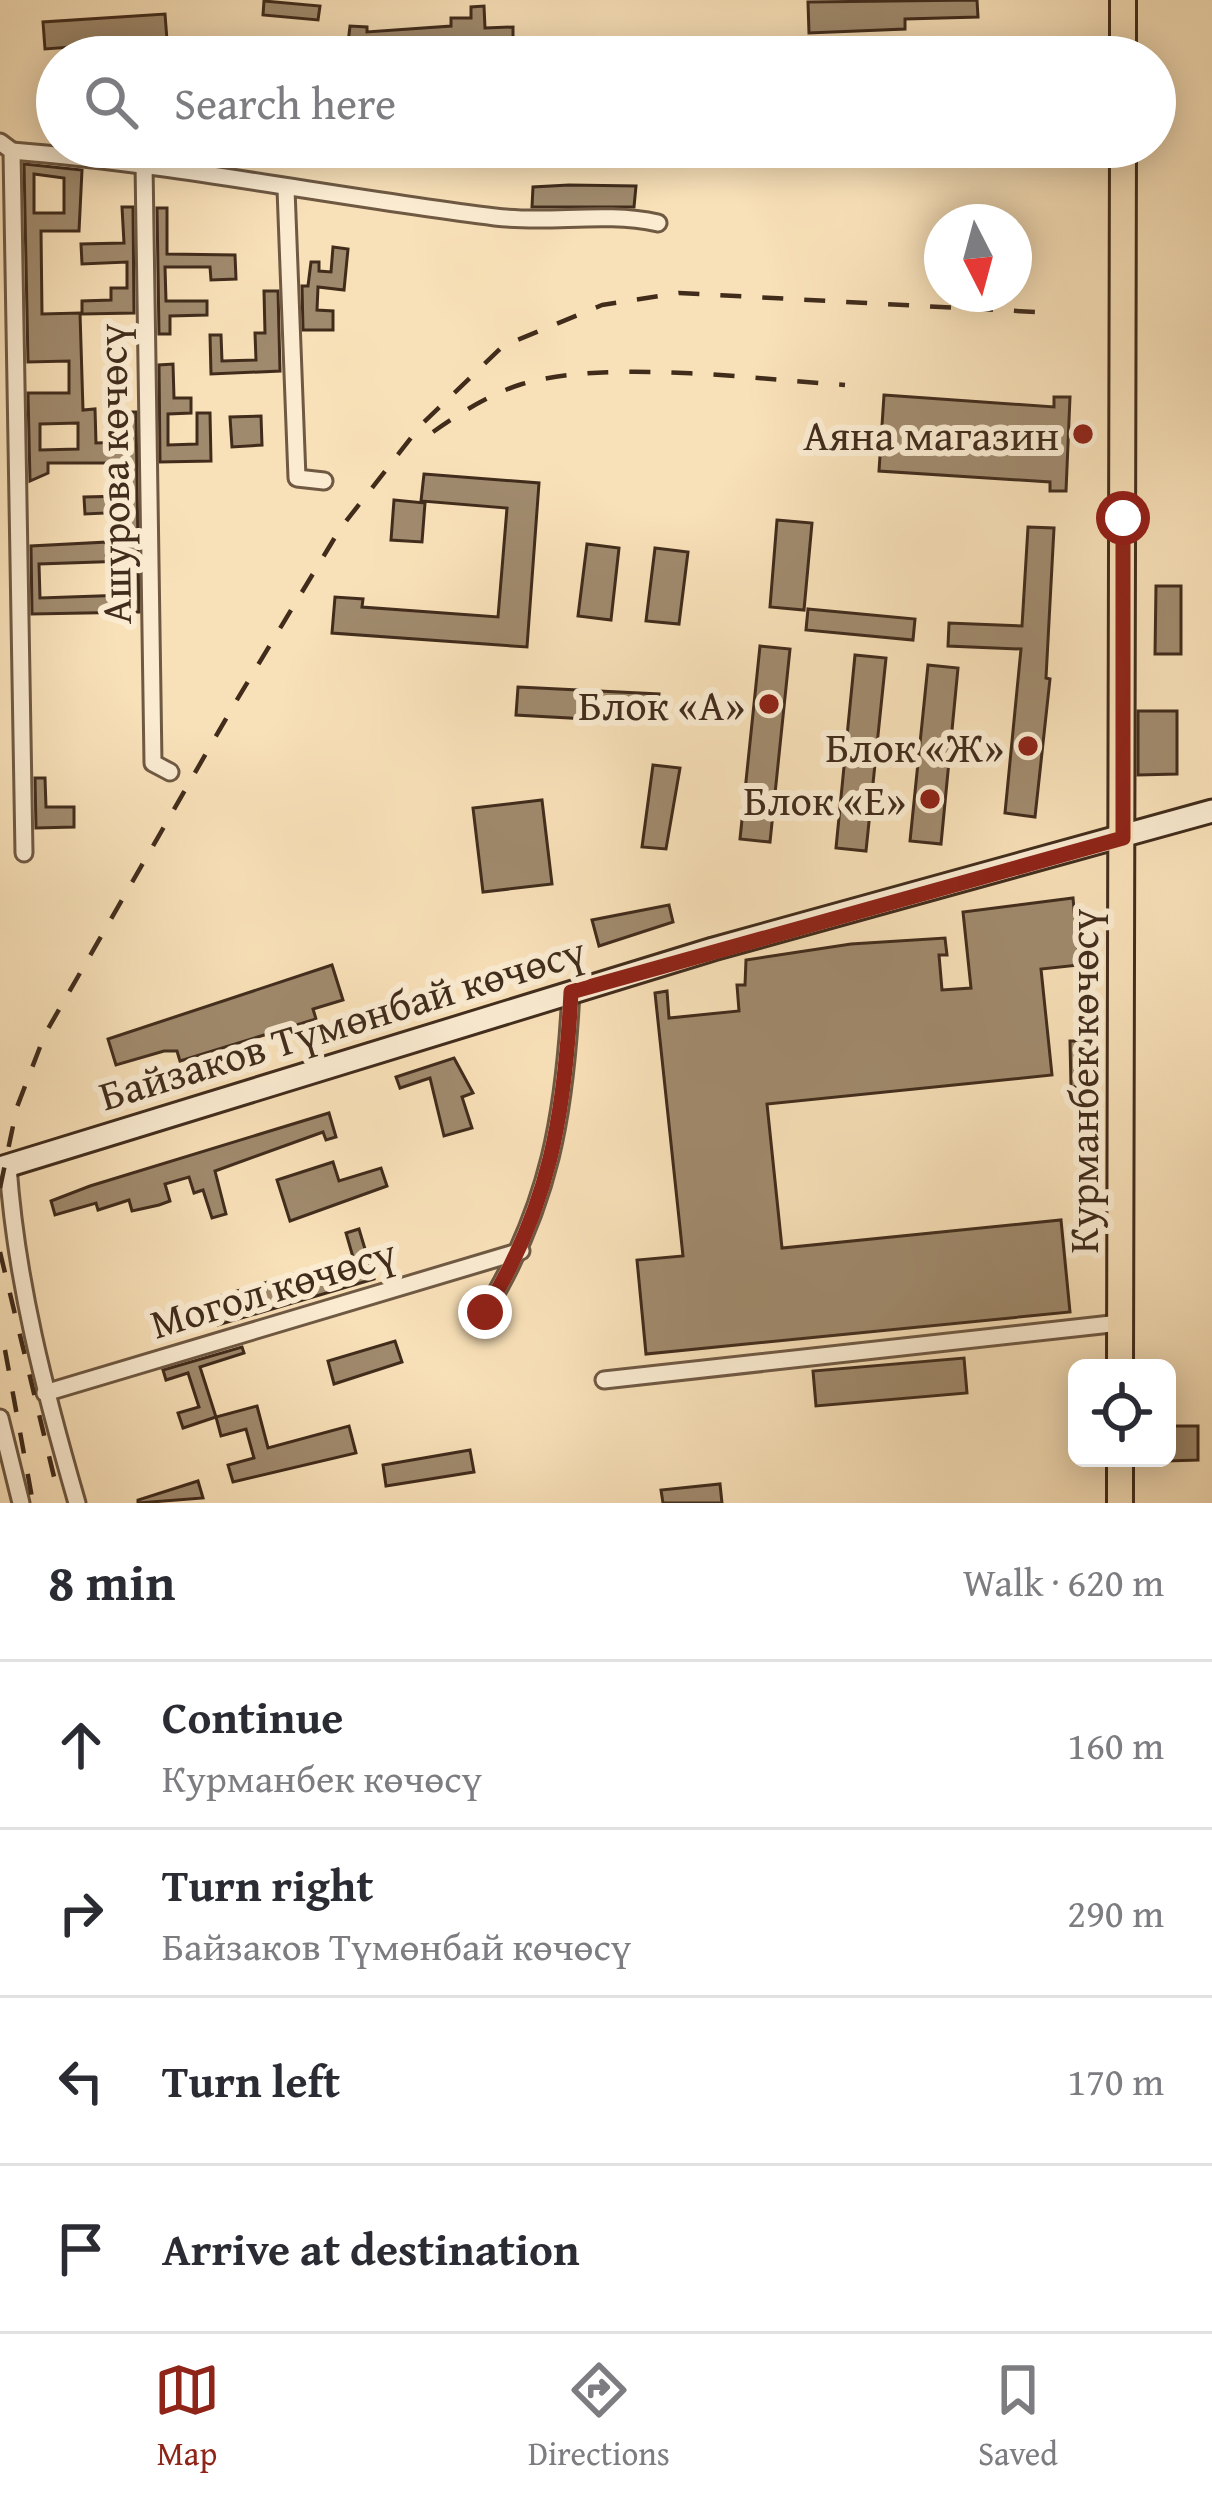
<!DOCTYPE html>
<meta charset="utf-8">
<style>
body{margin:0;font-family:"Gentium Book Plus",serif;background:#f2f2f3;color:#2b2b33}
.controls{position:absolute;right:36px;bottom:36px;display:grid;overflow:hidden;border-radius:18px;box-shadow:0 6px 30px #0003}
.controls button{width:108px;height:108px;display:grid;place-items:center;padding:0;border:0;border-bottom:3px solid #e1e1e2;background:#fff;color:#2b2b33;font:60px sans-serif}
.compass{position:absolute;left:924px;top:204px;width:108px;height:108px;border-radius:50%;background:#fff;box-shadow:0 6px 30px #0003;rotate:174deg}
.stop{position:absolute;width:36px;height:36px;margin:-27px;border:9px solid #8f2418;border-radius:50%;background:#fff}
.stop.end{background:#8f2418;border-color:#fff;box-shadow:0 3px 12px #0008}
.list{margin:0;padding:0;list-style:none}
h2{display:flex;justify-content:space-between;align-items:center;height:156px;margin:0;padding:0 48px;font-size:51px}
h2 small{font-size:39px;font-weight:400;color:#7c7c81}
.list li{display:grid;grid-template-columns:78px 1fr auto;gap:36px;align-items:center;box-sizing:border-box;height:168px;padding:0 48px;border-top:3px solid #e1e1e2}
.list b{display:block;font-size:45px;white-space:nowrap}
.list p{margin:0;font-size:39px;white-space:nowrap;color:#7c7c81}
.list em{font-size:39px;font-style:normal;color:#7c7c81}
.icon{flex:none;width:66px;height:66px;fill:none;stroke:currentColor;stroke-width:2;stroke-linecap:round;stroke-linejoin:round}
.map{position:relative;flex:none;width:1212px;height:1503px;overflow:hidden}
.search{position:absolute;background:#fff;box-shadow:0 6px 30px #0003;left:36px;right:36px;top:36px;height:132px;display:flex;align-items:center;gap:30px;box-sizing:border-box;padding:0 42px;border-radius:66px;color:#7c7c81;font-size:45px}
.sheet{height:828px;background:#fff}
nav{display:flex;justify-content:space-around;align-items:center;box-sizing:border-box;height:168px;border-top:3px solid #e1e1e2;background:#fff;font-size:33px;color:#7c7c81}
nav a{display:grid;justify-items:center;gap:6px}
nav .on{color:#8f2418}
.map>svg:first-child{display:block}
.building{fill:#a08a6d;stroke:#412c1c;stroke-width:3;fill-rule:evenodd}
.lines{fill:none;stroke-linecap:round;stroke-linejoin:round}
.street-casing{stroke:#6f5943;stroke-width:21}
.secondary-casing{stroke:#412c1c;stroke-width:27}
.primary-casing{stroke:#412c1c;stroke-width:30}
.street{stroke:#faebd1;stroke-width:15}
.secondary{stroke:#faebd1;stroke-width:21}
.primary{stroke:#f8e0b8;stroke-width:24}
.rail{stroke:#412c1c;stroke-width:4.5;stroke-dasharray:21 21;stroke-linecap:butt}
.route{stroke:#8f2418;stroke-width:15}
.poi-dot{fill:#8f2418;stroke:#faebd1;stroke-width:4.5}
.labels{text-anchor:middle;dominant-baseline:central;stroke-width:12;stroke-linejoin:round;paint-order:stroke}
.poi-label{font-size:42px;fill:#412c1c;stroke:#faebd1;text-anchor:end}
.street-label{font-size:42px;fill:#412c1c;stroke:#faebd1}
</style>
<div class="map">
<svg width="1212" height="1503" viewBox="0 0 1212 1503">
<rect width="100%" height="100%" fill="#f8e0b8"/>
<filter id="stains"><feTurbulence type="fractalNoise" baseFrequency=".00167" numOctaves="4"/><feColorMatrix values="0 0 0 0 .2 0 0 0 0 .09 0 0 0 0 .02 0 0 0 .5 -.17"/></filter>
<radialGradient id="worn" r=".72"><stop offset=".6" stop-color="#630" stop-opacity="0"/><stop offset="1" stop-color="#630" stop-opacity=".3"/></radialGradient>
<g class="building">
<path d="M977,0L978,17L905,19V29L809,33L808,2Z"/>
<path d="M264,1L320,6L318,20L263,15Z"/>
<path d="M484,6L485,28L513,27V41L348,43L350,26L367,27V32L451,26V18H471V7Z"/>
<path d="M165,14L167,40L45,49L43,22Z"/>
<path d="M24,164L82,170L79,231H41L42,314L80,313L83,410L95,409L96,443L129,442V412H136L139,612L32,614L31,546L126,541V512L85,514L84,497L126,496L125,463H48V473L30,481L28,393H69V361L28,362ZM34,174L64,178V213H34ZM78,423V449L40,450V424ZM127,561V595L40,598L39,564Z"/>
<path d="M569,185L636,186L634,207H532L533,187Z"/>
<path d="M122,207H133L134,313L82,314V301L111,300V288H127V262L82,264L81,244L124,243Z"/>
<path d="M157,208H167V254L235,255L236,279L211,280L210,267H165L166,301H207V315L170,316V334H159Z"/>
<path d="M333,247L348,249L344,290L318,287L317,310L333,311V330H303L302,286H308L311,262H319V271L331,272Z"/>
<path d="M264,291H278L280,371L211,374L210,335H221L222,361L256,360L255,333H265Z"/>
<path d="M173,364L174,398H191V413L168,414V445L197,444V413H210L211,461L160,462L159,365Z"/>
<path d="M884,395L1054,407V397H1070L1066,491H1050V482L879,471Z"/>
<path d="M261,416L262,445L232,447L230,417Z"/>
<path d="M424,474L539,483L527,647L332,633L335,597L363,599L362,607L498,617L507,508L421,501Z"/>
<path d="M394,500L425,503L422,542L391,540Z"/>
<path d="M777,520L812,523L804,610L770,607Z"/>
<path d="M1028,527L1054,528L1046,678L1050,679L1035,817L1005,813L1021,649L948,646L949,623L1022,626Z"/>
<path d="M587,544L619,548L611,620L578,616Z"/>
<path d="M655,548L688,552L679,624L646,621Z"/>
<path d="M1156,586H1181V654H1155Z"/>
<path d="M808,609L915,619L913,640L806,630Z"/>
<path d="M760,646L790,649L770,842L740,839Z"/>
<path d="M855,655L886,658L866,851L836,848Z"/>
<path d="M928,665L958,668L941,844L910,841Z"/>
<path d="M518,687L659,694L658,723L516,715Z"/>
<path d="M1138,711H1177V774L1138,775Z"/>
<path d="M653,765L680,768L666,849L642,847Z"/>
<path d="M35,778H45L46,807H74V827L36,828Z"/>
<path d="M542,800L552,884L483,892L473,808Z"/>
<path d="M1073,898L1079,965L1041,969L1052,1075L767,1104L782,1248L1061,1220L1070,1312L646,1354L637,1260L683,1256L655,993L667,991L669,1018L739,1011L737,985H745L746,960L851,944L945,938L947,955H939L942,990L971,988L963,912Z"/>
<path d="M669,905L673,922L599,946L592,920Z"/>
<path d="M332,965L343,1000L313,1009L316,1019L180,1061L177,1051H164L116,1065L108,1039Z"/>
<path d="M1070,1041H1091L1092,1086L1071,1087Z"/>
<path d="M454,1058L473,1093L462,1097L472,1128L444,1136L430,1078L400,1088L396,1077Z"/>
<path d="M329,1113L336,1137L326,1140L323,1132L215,1171L226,1214L212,1218L203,1190L194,1193L189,1177L165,1184L170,1201L159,1205L132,1211L129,1200L98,1210L96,1203L55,1215L51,1201L90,1186Z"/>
<path d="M333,1162L339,1181L381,1168L387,1186L290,1221L277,1180Z"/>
<path d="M359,1229L374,1279L218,1325L210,1299L325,1265L327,1273L355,1264L346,1233Z"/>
<path d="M395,1341L402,1362L334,1384L328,1361Z"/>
<path d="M242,1347L244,1353L200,1367L216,1417L183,1428L178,1413L199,1407L188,1373L166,1380L163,1370Z"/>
<path d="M964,1358L967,1393L816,1406L813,1371Z"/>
<path d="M257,1406L268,1448L349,1426L356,1453L233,1482L228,1465L254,1458L246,1429L221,1436L216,1417Z"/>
<path d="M1167,1426H1198V1460L1167,1461Z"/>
<path d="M470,1450L474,1472L386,1486L383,1465Z"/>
<path d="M198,1481L203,1498L138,1503V1500Z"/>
<path d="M720,1484L722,1503H663L661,1490Z"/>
</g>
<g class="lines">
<g class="street-casing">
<g id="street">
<path d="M0,142L12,151L24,853"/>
<path d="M12,151C174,164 334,197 495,217C551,224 602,211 658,223"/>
<path d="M144,164L153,763L170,772"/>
<path d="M286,189L297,478L324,481"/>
<path d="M8,1166C16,1282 45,1392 77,1503"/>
<path d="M485,1312C550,1205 565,1114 571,991"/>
<path d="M604,1380L1120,1323"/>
<path d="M45,1393L521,1251"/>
<path d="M0,1418L21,1503"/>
</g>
</g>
<g class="secondary-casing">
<path id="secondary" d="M0,1168L713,949L1212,811"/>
</g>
<g class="primary-casing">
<g id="primary">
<path d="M1123,57V0"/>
<path d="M1120,1368L1123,147"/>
<path d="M1120,1503V1458"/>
</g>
</g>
<use href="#street" class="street"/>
<use href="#secondary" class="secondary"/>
<use href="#primary" class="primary"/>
<g class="rail">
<path d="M433,432C460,413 490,394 522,384C608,359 755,379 845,385"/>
<path d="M0,1188L17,1107L45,1034L235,703L340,529L421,425L503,346L602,305L679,293L1054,313"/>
<path d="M0,1252L56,1485"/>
<path d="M5,1350L33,1503"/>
</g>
</g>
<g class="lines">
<path class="route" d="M485,1312C550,1206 565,1114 571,992L1123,838V518"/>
</g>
<g class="poi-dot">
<circle cx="1083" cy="434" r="12"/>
<circle cx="769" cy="704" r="12"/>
<circle cx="1028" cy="746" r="12"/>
<circle cx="930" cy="799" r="12"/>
</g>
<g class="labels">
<g class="poi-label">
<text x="1059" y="434">Аяна магазин</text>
<text x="745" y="704">Блок «А»</text>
<text x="1004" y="746">Блок «Ж»</text>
<text x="906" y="799">Блок «Е»</text>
</g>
<g class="street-label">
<text transform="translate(113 474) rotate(-91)">Ашурова көчөсү</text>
<text transform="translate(342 1022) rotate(-17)">Байзаков Түмөнбай көчөсү</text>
<text transform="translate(1082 1081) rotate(-90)">Курманбек көчөсү</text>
<text transform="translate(273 1287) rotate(-17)">Могол көчөсү</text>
</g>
</g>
<rect width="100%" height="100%" filter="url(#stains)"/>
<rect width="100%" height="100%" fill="url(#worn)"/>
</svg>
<div class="controls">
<button><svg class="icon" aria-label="locate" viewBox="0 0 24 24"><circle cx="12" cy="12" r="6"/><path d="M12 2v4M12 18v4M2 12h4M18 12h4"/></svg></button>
</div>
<svg class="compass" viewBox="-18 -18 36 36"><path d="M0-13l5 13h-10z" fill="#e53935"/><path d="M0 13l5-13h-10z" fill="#7c7c81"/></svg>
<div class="stop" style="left:1123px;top:518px"></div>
<div class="stop end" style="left:485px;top:1312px"></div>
<div class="search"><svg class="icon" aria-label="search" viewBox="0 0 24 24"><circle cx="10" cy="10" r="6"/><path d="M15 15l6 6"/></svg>Search here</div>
</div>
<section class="sheet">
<h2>8 min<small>Walk · 620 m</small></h2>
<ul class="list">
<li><svg class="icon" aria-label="ahead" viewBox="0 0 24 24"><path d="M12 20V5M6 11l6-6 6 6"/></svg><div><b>Continue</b><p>Курманбек көчөсү</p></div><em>160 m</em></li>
<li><svg class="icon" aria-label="right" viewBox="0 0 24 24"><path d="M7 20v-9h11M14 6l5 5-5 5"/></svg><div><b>Turn right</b><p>Байзаков Түмөнбай көчөсү</p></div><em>290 m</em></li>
<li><svg class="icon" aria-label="left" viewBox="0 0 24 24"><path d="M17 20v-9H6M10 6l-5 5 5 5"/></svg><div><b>Turn left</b></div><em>170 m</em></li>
<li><svg class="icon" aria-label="arrive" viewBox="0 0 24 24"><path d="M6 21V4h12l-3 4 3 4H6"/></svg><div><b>Arrive at destination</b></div></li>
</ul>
</section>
<nav>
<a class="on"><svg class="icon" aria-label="map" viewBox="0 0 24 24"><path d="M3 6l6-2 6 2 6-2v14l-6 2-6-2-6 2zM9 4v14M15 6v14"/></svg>Map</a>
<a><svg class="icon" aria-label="directions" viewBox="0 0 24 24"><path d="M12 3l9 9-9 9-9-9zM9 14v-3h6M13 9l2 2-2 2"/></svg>Directions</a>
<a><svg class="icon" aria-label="saved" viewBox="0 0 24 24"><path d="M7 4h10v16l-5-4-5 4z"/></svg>Saved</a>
</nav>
